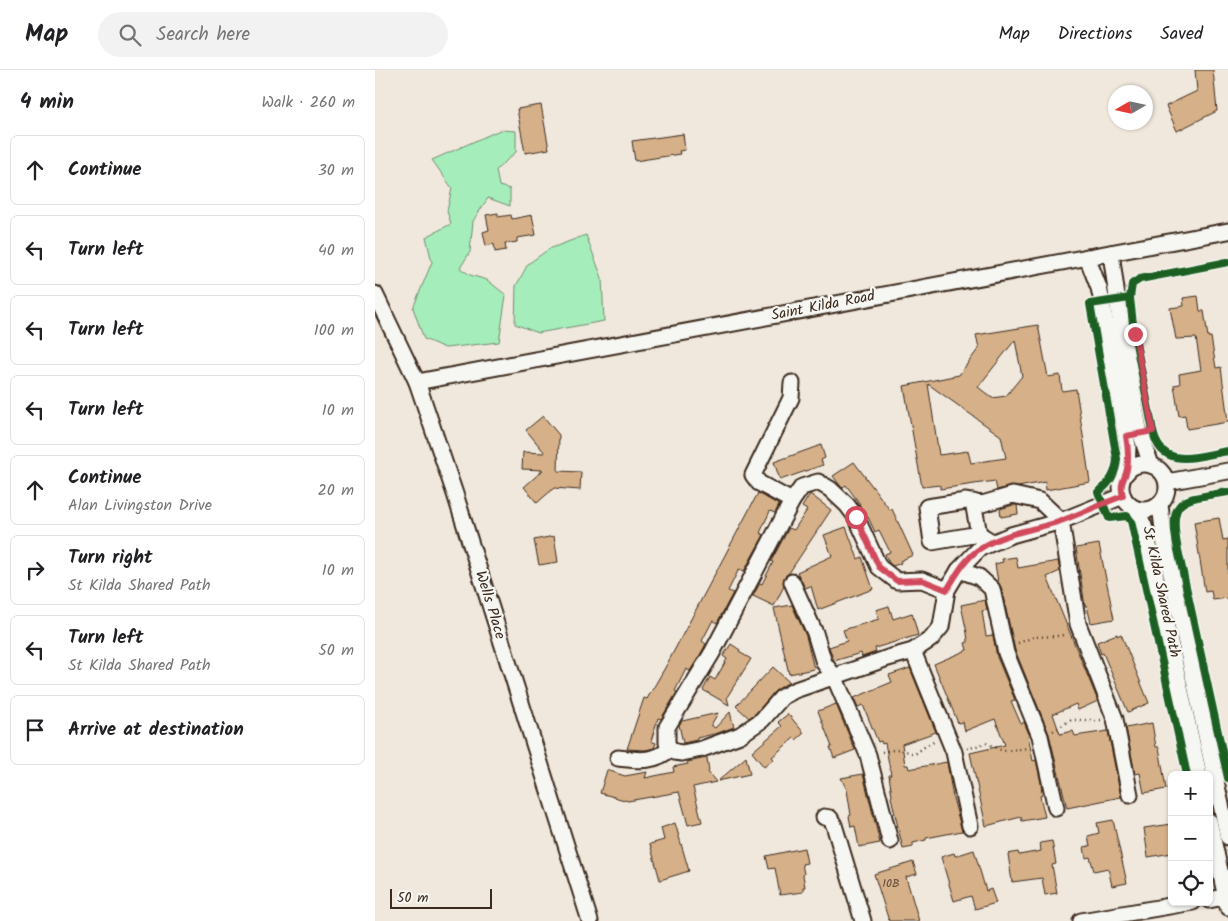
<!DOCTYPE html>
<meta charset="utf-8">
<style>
body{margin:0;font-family:Kalam,sans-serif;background:#f2f2f2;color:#202124}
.controls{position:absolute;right:15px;bottom:15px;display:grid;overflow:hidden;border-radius:8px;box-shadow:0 1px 4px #0004}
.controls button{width:45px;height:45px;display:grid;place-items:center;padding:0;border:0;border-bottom:1px solid #e0e0e0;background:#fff;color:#202124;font:25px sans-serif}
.compass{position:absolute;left:733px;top:15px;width:45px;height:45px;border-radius:50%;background:#fff;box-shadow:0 1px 4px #0004;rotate:261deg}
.scale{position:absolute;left:15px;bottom:12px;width:102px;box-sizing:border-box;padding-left:5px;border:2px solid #3b2a1e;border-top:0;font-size:14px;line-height:18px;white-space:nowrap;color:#3b2a1e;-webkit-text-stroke:4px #f6f6f2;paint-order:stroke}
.stop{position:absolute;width:15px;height:15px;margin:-11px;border:4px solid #d1495b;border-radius:50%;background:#fff}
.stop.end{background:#d1495b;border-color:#fff;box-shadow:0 1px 5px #0008}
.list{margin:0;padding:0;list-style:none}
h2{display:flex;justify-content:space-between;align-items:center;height:65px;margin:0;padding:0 20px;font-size:21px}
h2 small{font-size:16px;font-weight:400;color:#757577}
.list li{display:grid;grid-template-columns:32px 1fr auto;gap:15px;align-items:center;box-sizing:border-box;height:70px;margin:0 10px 10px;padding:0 10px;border:1px solid #e0e0e0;border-radius:8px}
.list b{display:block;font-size:19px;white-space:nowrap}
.list p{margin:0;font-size:16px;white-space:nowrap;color:#757577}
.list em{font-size:16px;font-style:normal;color:#757577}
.icon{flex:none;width:28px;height:28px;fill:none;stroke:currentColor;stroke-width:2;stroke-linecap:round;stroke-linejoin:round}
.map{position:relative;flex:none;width:853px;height:851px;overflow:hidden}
header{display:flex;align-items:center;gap:30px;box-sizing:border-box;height:70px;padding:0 25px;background:#fff;border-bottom:1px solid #e0e0e0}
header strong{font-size:24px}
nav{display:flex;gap:28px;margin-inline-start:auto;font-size:18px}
.search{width:350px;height:45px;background:#f2f2f2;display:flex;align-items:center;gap:12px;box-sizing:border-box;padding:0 18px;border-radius:28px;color:#757577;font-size:19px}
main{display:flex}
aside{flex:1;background:#fff}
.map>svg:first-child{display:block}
.green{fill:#a5eebc;stroke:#708c6d}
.building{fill:#d6b088;stroke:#3b2a1e;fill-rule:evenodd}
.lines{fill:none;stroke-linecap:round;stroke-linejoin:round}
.minor-casing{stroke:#3b2a1e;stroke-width:19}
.path{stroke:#3b2a1e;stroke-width:2.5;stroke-dasharray:1 4;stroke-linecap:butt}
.minor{stroke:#f6f6f2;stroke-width:15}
.cycleway-casing{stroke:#f6f6f2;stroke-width:11}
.cycleway{stroke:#1b5e20;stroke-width:8}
.route{stroke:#d1495b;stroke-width:6}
.labels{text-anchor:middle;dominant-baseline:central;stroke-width:4.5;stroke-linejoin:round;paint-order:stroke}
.number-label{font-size:12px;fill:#624c38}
.street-label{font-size:15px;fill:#3b2a1e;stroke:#f6f6f2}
</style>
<header>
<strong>Map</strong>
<div class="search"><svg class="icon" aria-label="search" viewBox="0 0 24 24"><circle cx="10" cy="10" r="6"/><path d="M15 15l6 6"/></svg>Search here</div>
<nav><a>Map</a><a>Directions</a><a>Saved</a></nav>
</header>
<main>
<aside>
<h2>4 min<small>Walk · 260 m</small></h2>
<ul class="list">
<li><svg class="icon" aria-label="ahead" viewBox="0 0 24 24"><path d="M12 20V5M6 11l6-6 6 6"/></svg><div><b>Continue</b></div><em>30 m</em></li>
<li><svg class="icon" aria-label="left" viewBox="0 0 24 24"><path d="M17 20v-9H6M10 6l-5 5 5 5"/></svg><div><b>Turn left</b></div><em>40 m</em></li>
<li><svg class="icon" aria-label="left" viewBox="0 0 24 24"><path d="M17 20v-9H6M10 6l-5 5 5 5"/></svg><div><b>Turn left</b></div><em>100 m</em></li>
<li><svg class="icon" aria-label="left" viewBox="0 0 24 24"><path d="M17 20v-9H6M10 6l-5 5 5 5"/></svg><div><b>Turn left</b></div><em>10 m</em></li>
<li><svg class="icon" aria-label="ahead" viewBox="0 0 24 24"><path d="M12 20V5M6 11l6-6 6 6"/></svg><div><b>Continue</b><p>Alan Livingston Drive</p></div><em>20 m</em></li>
<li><svg class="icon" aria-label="right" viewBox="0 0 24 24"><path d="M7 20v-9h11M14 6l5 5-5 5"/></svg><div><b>Turn right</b><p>St Kilda Shared Path</p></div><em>10 m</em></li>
<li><svg class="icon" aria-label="left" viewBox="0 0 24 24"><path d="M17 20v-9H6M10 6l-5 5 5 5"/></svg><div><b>Turn left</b><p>St Kilda Shared Path</p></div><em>50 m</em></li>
<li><svg class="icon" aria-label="arrive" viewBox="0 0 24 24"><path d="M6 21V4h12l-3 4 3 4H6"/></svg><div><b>Arrive at destination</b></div></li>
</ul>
</aside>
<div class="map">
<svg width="853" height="851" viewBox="0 0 853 851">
<rect width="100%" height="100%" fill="#f0e8dd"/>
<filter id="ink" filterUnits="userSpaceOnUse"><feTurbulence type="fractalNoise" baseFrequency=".02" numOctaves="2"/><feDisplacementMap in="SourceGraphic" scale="10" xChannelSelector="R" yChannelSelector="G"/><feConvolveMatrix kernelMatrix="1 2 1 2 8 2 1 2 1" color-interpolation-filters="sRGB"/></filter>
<g filter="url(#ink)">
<g class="green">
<path d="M125,60L141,61V82L121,100L124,116L135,119V136L113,128L98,151L95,182L85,198L95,205L112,210L131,225L124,272L70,278L49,269L38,238L57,192L51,167L76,154L72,141L77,118L57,90Z"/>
<path d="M211,165L227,208L229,251L163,263L140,254L141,216L153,194L174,179Z"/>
</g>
<g class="building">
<path d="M820,0H838L842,41L802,61L791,36L822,21Z"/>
<path d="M166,35L174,79L150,83L142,39Z"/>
<path d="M308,64L310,80L304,81L305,84L260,91L257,71Z"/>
<path d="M123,143V147L136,145L137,149L157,145L161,165L142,168V172L130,174L131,180L120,182L119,174L111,176L108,162L114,160L111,145Z"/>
<path d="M823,226L825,241H829L833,267H836L841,298L846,297L853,352L812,359L810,345L804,346L799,315L805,314L804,304L826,300L821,268L801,269L795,238L809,236L808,228Z"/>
<path d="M663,255L673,307L685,305L687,321L701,319L715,412L671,420L670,412L643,417L635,416L622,420L620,411L565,419V415L547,417L529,316L584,305L604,278L601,265ZM640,270L647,306L631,326L617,328L603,317ZM553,314L626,366L631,388L596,393L593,381L564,385Z"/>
<path d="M168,346L184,365L183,401L206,402L205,420L179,418L162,433L149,417L168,400L147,399L148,382L170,383L151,360Z"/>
<path d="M446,375L450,388L446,390L448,395L405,410L399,392Z"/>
<path d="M479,392L515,440L517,439L538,485L525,491L526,493L518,496L514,493L510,484L515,482L504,460L500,462L493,447L492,448L484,435L485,434L471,415L467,418L458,406Z"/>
<path d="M383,423L404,435L400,443L395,441L385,463L389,465L369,501L364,499L353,521L358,523L342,553L338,550L327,571L331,574L325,585L315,601L311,599L300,621L302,622L286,649L283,648L276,671L281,673L279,678L270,680L252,679L269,628L272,629L291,596Z"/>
<path d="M435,424L456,440L414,503L409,507V516L399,536L378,526L385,513L387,514L398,492L396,491L414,458L419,460L432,440L427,437Z"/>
<path d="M638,435H642L643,444L626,447L625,439Z"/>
<path d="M844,448L848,470L853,469V528L838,530L836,521L830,522L819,452Z"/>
<path d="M471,457L483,489L487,487L498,519L443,540L436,516L430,518L422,502L457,486L449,465Z"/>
<path d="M179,466L183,492L164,495L159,470Z"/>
<path d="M724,474L739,549L716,553L712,536H710L701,478Z"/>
<path d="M641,487L643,498L683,491L685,501L672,507L723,631L703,640L701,634L678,644L685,664L698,661L700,666L733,661L746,727L692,738L674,664L640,580L626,517L623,512L620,494L628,492L627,489Z"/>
<path d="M610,530L612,540L607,541L611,566L618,565L622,587L640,630L636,631L646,654L649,652L654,664L653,665L658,691L661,690L666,713L667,725L665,726L670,747L647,751L646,747L611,756L595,683L630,675L620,649L590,661L588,652L583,653L559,594L592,580L590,573L593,572L592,563L586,535Z"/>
<path d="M417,535L431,566L439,599L414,604L399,538Z"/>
<path d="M514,536L518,549L537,543L543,565L500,578L501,582L487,587L486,583L459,591L454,577L472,571L468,560L504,549L501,540Z"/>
<path d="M742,564V566L746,564L774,633L753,642L728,583L726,584L722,572Z"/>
<path d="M356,574L365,580L364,582L376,589L352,627L354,635L328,620L335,607L340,610L352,589L348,586Z"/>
<path d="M398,597L414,612L400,621L381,643L374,648L361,636Z"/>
<path d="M535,598L561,662L527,674L530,695H533L534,699L572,692L578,728L587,761L551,768V770L538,773V777L528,779L516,727L517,726L514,705H516L510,673L507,674L506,671L503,672L488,635L483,637L479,628L517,612L514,605Z"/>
<path d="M461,634L480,680L459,688L455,677H457L443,641Z"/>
<path d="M355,642L359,657L343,663L322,668V670L308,673L304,655L307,651L343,643L336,655L340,658Z"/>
<path d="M413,644L429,663L421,670L419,668L397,687L399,689L389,697L377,682L407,656L403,652Z"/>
<path d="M777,653L781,677H784L791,719L769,723L765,703L760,704L751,658Z"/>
<path d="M371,687L375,704L343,711Z"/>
<path d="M332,688L334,701L333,702L341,712L318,717L327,752L313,755L304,722L253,731L225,723L232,700L250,706L272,702L270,708L299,702L298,697L313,694L312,692Z"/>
<path d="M488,704L505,773L484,777L480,756L476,757L474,746L476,745L472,720L466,708Z"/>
<path d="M738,750L752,813L737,816L733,798L719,801L715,787L711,788L709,777L715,776L713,766L724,763L722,753Z"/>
<path d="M300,753L314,801L285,810L275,774L289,770L286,758Z"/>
<path d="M797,754V783L773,787L769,758Z"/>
<path d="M677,771L681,794L677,795L682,823L670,825L667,808L637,812L633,784L643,782L644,785L666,781L665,773Z"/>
<path d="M429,778L432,793L427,794L429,804L428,805L430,817H428V822L405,825L400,798L394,799L391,786Z"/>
<path d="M599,780L611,821L616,819L621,833L600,839L596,826L579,831L566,787L579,783L580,786Z"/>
<path d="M538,792L542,804L531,807L544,851H514L499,804Z"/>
</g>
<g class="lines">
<g class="minor-casing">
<g id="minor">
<path d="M736,183L746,257L764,359L776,395"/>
<path d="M712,187L724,218L727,232L751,366L753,376L752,402"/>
<path d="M0,224L42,312L80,424L215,851"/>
<path d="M42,312L853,161"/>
<path d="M417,313L416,328L378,405L384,413L417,431"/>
<circle cx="769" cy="417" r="23"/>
<path d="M792,412L853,401"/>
<path d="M598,432L604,464"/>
<path d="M785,435L790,476L853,767"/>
<path d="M761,439L769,456L773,471L824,705"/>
<path d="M617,472L604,464L557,472L552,437L591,431L607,434L638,425L665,431L686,451L703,554L740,649L755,725"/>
<path d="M584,500L604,507L617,519L631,583L665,666L681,738"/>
<path d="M417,512L440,563L449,593L459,606L493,685L515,771"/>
<path d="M572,520L547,510L522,511L504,497L481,447L472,435L455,419L443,412L427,417L417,431L337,583L292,657V673L295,679L300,682L307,683L327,679L365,665L387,650L407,627L420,620L513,588L538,581L556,569L566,557L572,520L584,500L605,478L636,465L686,451L748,426"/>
<path d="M538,581L579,682L595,756"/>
<path d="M243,688C263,690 279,693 295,679"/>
<path d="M449,747L455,748L459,755L488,851"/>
<path d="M834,751L853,837"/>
<path d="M834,830L853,826"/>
<path d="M706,851L818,832"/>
</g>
</g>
<g class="path">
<path d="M643,573L659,567L684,566L691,564"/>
<path d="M678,661L696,650H727"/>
<path d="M592,679L611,673L628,681L654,678"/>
<path d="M507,682L524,679L540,684L552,675L561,671"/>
</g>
<use href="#minor" class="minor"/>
<g class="cycleway-casing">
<g id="cycleway">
<path d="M755,228L759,263L778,361C786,401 823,386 853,381"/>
<path d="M853,422C807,430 792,426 803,480L853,708"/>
<path d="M812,705L756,451L752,446L734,448L723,422C735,414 741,403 742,389L715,234L755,228L757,214L765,209L853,192"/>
</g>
</g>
<use href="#cycleway" class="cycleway"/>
</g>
</g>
<g class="lines" filter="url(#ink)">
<path class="route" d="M481,447L504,497L522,511L547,510L572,520C581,505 591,487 606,478C629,463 658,460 683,452C705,444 726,434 748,426C744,412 750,410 752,399C754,388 753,377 751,366L778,361L760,264"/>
</g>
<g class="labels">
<g class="number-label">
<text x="516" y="813">10B</text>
</g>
<g class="street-label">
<text transform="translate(448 236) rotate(-11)">Saint Kilda Road</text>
<text transform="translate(786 522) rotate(78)">St Kilda Shared Path</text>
<text transform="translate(115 535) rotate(73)">Wells Place</text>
</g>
</g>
</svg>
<div class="controls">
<button>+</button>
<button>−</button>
<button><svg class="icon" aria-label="locate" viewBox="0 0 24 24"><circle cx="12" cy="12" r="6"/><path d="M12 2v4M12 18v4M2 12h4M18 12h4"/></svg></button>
</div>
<svg class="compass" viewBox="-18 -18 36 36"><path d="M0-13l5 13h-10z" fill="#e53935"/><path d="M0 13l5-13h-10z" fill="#757577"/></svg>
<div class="scale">50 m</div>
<div class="stop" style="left:481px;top:447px"></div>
<div class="stop end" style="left:760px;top:264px"></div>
</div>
</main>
